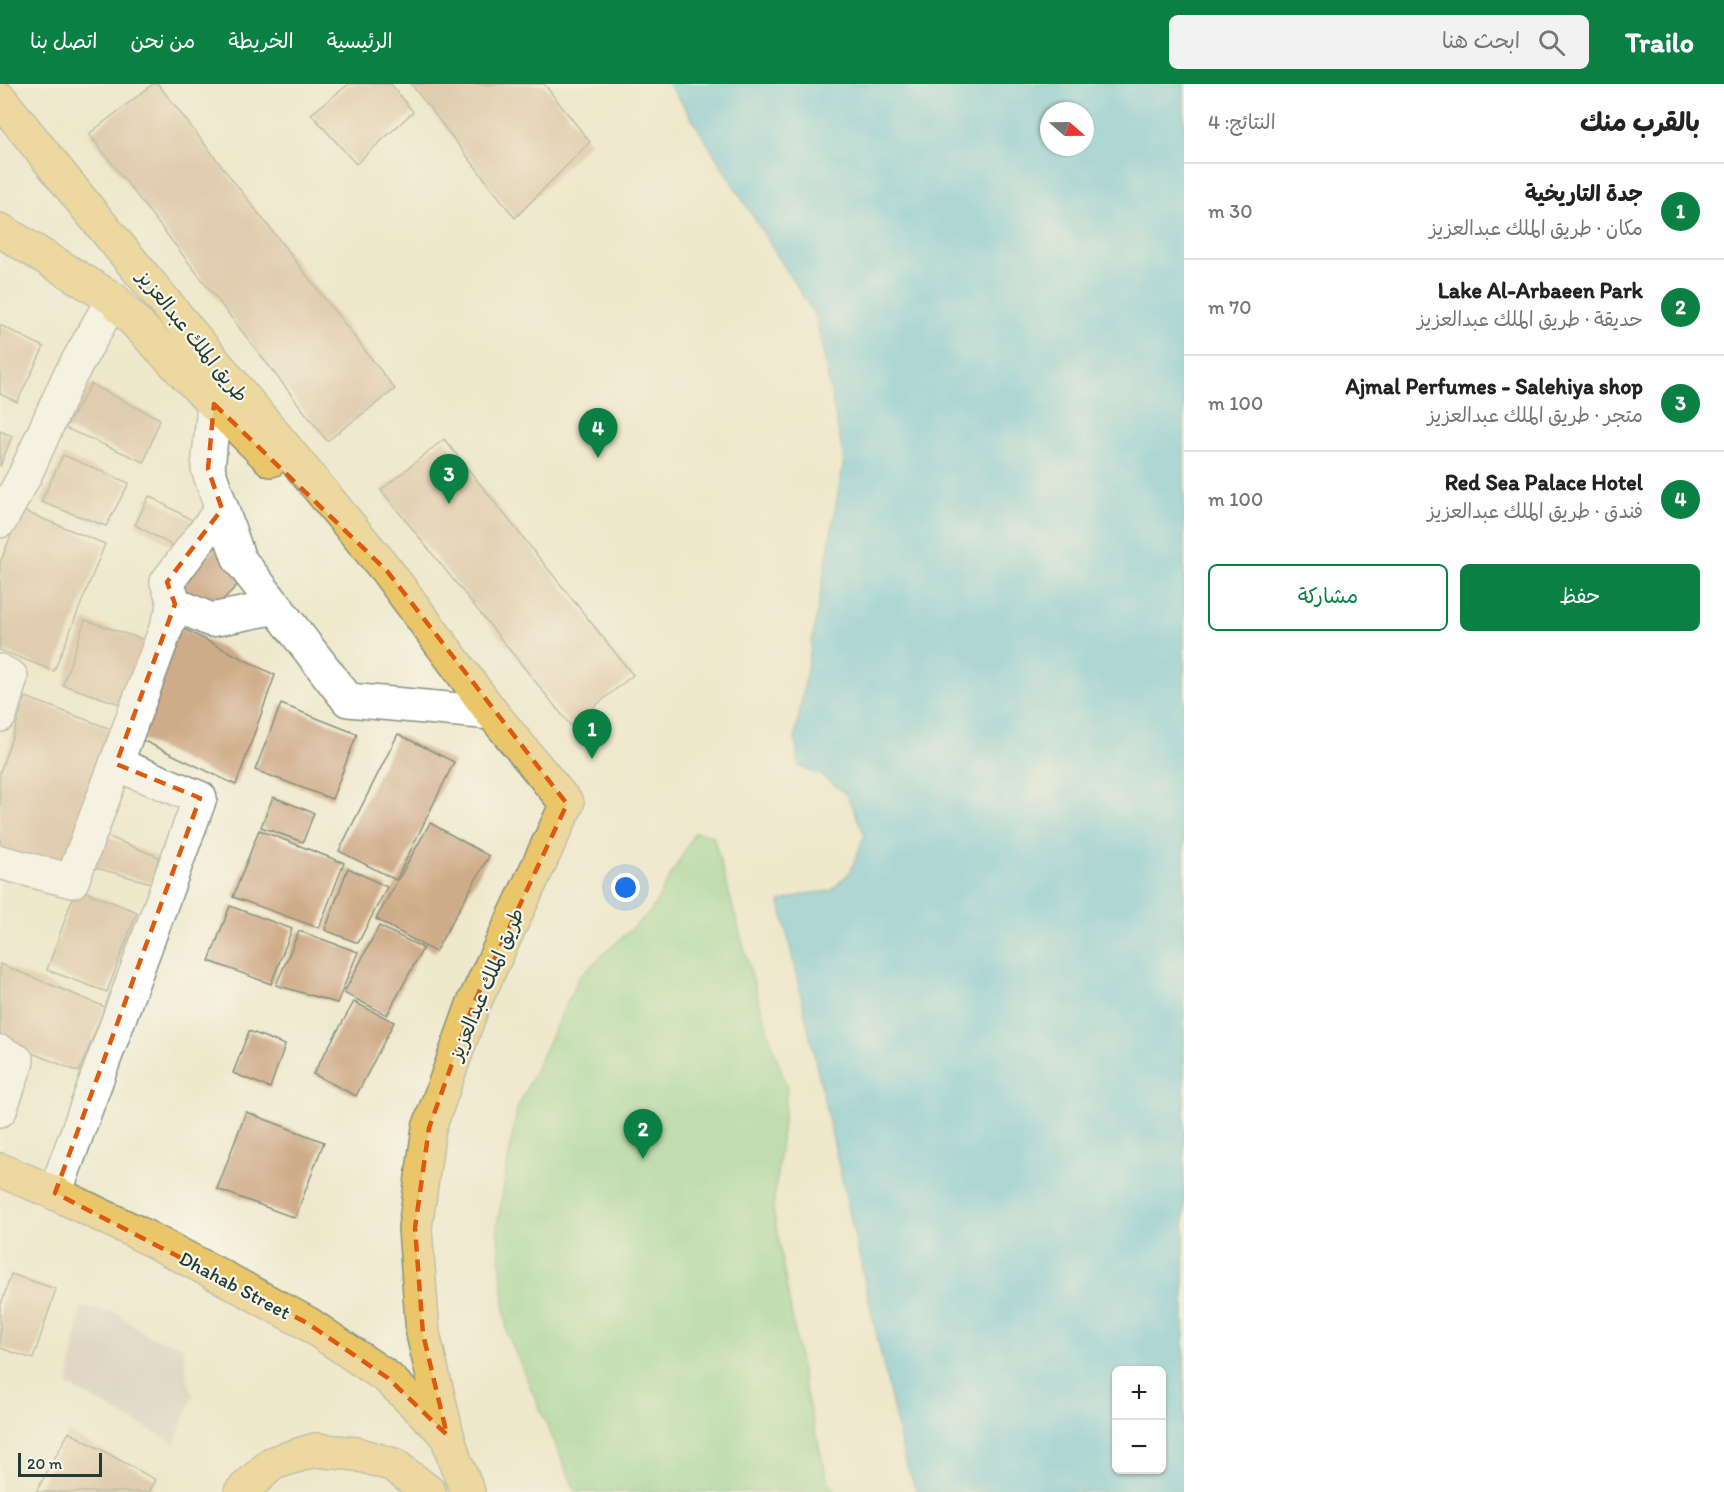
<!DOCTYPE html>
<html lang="ar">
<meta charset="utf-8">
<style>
body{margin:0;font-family:Itim,"Playpen Sans Arabic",sans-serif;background:#f2f2f2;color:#222;direction:rtl}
.controls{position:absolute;right:18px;bottom:18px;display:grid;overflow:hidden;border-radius:9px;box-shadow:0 2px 4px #0004}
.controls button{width:54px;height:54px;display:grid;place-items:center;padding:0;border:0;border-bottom:2px solid #e0e0e0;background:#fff;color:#222;font:30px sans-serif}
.compass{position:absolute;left:1040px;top:18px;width:54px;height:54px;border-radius:50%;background:#fff;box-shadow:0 2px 4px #0004;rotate:110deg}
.scale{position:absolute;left:18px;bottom:15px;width:84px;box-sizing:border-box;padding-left:6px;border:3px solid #1f3d34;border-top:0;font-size:16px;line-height:21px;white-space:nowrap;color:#1f3d34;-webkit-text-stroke:4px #fbf7ec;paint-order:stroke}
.you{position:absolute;left:626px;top:804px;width:21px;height:21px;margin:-15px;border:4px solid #fff;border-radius:50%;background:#1a73e8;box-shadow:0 0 0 9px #1a73e833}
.badge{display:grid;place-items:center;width:39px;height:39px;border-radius:50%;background:#0b8043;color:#fff;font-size:20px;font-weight:700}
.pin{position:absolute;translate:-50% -50px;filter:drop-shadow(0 2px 3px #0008)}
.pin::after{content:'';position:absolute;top:32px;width:21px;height:18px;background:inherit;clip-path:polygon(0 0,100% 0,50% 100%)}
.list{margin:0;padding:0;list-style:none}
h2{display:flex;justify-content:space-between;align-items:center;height:78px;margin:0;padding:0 24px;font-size:26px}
h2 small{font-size:20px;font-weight:400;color:#767676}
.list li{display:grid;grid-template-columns:39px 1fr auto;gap:18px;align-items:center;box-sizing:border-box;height:96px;padding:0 24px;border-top:2px solid #e0e0e0}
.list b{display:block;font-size:22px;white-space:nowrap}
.list p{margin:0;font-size:20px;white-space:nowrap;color:#767676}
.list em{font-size:20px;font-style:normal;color:#767676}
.actions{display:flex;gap:12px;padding:18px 24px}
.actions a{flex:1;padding:14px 0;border:2px solid #0b8043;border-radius:9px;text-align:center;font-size:21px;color:#0b8043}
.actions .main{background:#0b8043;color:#fff}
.icon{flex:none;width:33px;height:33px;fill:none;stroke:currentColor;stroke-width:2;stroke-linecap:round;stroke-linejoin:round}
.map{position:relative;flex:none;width:1184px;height:1408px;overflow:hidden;direction:ltr}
header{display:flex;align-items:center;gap:36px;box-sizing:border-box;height:84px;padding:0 30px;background:#0b8043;color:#fff}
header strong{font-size:28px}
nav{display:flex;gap:33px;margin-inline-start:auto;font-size:21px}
.search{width:420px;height:54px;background:#f2f2f2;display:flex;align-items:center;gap:15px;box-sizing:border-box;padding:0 21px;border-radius:9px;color:#767676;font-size:22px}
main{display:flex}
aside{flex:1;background:#fff}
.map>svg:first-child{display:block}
.industrial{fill:#cec2b9}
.green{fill:#89d18d;stroke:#548760;stroke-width:1.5}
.water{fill:#5fc3dd;stroke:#3f8088;stroke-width:1.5;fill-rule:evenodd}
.building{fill:#cfac89}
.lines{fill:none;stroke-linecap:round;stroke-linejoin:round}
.minor-casing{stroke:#879280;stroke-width:36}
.major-casing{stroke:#879280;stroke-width:36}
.minor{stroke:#fff;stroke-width:33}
.major{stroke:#ebc669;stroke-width:33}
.marked{fill:none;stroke:#de580e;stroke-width:4.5;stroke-dasharray:12 8;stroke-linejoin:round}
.labels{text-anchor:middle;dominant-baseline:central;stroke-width:4.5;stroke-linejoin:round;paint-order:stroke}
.street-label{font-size:20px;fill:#1f3d34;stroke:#fbf7ec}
</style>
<header>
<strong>Trailo</strong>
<div class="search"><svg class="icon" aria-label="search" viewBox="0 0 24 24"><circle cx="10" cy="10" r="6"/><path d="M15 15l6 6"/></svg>ابحث هنا</div>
<nav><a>الرئيسية</a><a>الخريطة</a><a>من نحن</a><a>اتصل بنا</a></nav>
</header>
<main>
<aside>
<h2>بالقرب منك<small>النتائج: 4</small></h2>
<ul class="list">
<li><span class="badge">1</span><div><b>جدة التاريخية</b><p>مكان · طريق الملك عبدالعزيز</p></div><em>30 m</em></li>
<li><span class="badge">2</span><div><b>Lake Al-Arbaeen Park</b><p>حديقة · طريق الملك عبدالعزيز</p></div><em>70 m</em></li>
<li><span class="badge">3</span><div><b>Ajmal Perfumes - Salehiya shop</b><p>متجر · طريق الملك عبدالعزيز</p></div><em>100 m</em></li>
<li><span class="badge">4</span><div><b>Red Sea Palace Hotel</b><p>فندق · طريق الملك عبدالعزيز</p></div><em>100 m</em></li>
</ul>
<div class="actions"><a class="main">حفظ</a><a>مشاركة</a></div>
</aside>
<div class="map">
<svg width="1184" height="1408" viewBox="0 0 1184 1408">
<rect width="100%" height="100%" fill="#fbf7ec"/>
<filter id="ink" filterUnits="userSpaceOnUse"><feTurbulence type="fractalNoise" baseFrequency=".0167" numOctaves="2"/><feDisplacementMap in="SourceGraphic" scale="12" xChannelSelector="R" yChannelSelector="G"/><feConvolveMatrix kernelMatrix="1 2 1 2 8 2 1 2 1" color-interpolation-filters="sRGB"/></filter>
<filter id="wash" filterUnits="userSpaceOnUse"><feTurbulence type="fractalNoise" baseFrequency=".008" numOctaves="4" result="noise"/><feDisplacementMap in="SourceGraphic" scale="24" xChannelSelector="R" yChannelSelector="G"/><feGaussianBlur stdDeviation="1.35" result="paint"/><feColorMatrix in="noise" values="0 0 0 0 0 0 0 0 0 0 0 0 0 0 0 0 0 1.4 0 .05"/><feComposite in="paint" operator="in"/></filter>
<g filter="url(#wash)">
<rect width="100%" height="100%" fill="#efe8cc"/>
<path class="industrial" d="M81,1223L117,1229L148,1252L182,1262L187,1294L193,1312L175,1360L68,1301Z"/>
<path class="green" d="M695,748L713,752L763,932L787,1004L773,1125L804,1302L827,1394L835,1408H576L507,1249L497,1142L517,1025L579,893L651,827Z"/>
<path class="water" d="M668,0H1184V1408H917L905,1378L780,818L805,810L831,807L850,788L865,751L846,710L821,691L799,683L795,653L844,376L816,233L679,14ZM1049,27H1085V63H1049ZM1116,1286H1162V1386H1116Z"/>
<g id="blocks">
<g class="building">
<path d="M153,0H158L395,305L327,357L89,50Z"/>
<path d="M349,0H391L413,28L356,80L311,30Z"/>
<path d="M411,0H544L590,58L515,134Z"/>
<path d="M0,241L44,263L17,318L0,310Z"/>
<path d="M91,300L160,335L144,378L65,344Z"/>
<path d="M0,347L12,352L0,383Z"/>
<path d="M444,355L633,591L571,642L381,406Z"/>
<path d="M63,371L129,399L106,442L41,418Z"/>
<path d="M149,412L192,436L175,463L135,441Z"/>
<path d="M21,426L105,460L54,587L0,566V479Z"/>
<path d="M216,463L245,493L211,528L179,498Z"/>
<path d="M85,536L156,560L135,625L63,601Z"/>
<path d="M178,542L275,591L236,701L138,654Z"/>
<path d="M26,613L116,647L59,791L0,771V688Z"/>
<path d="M281,620L357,650L332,715L255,686Z"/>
<path d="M398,650L454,678L396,796L339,767Z"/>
<path d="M273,713L314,729L303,758L261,743Z"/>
<path d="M430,739L489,772L435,868L376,835Z"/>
<path d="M259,746L344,779L319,844L233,813Z"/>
<path d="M99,749L159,773L151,799L86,781Z"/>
<path d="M348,784L387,803L358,859L325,846Z"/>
<path d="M76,804L137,828L107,908L47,886Z"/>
<path d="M230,822L292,845L271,900L209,877Z"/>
<path d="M379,842L423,864L387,931L344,909Z"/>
<path d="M299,847L358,868L337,919L276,901Z"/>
<path d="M0,880L105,923L79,988L0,956Z"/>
<path d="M354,918L394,938L356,1012L313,990Z"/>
<path d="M249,947L285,961L270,1004L233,989Z"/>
<path d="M246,1028L324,1058L295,1134L217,1105Z"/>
<path d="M11,1190L56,1205L33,1275L0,1264V1224Z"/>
<path d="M69,1348L156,1396L149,1408H36Z"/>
</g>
</g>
</g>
<g filter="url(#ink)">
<use href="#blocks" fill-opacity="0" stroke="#879280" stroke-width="1.5"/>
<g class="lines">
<g class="minor-casing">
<g id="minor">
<path d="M214,320L208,385L239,475L348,616L492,629"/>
<path d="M0,437L24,393L68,295L113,215"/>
<path d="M175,520L167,498L222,425"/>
<path d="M0,587L11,593L0,631"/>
<path d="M116,680L175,520L211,536L277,523"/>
<path d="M0,778L72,797L116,680L200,714L55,1109"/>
<path d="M0,968L17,977L0,1026"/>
</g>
</g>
<g class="major-casing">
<g id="major">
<path d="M0,15L89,126L387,487L492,629L567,720L473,921L429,1044L415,1144L423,1250L447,1351L455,1377L468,1408"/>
<path d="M0,146L113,215L214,320L271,376"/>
<path d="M0,1086L55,1109L136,1148L226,1195L307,1239L388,1294L447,1351"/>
<path d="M241,1408L273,1379L315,1366L357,1370L394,1381L429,1408"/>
</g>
</g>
<use href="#minor" class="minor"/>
<use href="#major" class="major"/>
</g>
</g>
<path d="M0 0H1184V1408H0ZM214,320L387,487L567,720L473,921L429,1044L415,1144L423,1250L447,1351L388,1294L307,1239L55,1109L200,714L116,680L175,520L167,498L222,425L208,385Z" fill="#efe8cc" fill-opacity=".55" fill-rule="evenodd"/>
<path class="marked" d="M214,320L387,487L567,720L473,921L429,1044L415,1144L423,1250L447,1351L388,1294L307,1239L55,1109L200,714L116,680L175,520L167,498L222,425L208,385Z"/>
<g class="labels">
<g class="street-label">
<text transform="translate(193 252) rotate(51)">طريق الملك عبدالعزيز</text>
<text transform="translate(486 900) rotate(-67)">طريق الملك عبدالعزيز</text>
<text transform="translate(235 1201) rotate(28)">Dhahab Street</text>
</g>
</g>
</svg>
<div class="controls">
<button>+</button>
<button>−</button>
</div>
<svg class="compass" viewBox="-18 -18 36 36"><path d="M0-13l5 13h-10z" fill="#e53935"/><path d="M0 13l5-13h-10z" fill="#767676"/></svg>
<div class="scale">20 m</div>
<div class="you"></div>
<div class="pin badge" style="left:592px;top:675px">1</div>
<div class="pin badge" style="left:643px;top:1075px">2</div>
<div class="pin badge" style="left:449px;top:420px">3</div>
<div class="pin badge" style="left:598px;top:374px">4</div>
</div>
</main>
